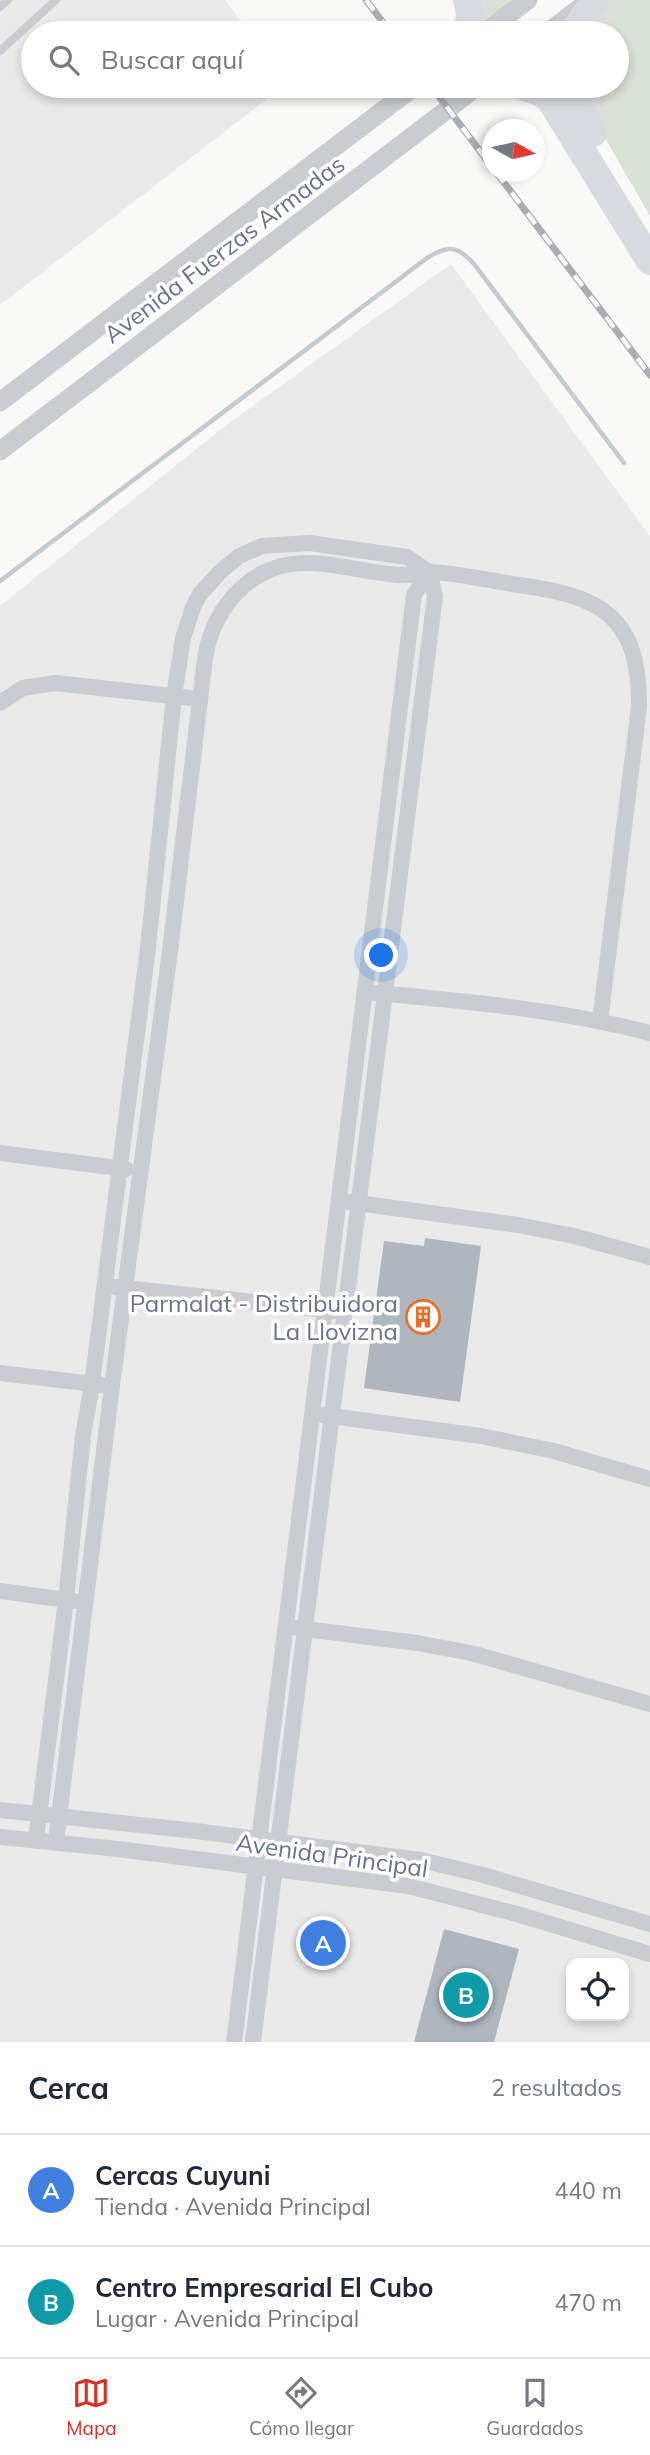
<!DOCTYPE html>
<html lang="es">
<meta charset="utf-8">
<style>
body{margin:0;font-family:Mulish,sans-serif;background:#f6f6f7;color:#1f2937}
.controls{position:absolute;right:21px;bottom:21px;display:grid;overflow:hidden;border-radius:14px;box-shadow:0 4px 10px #0003}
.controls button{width:63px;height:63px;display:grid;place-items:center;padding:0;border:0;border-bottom:2px solid #e0e1e3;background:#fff;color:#1f2937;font:35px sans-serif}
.compass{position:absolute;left:482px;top:119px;width:63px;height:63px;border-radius:50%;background:#fff;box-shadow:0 4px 10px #0003;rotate:98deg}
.you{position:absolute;left:382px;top:956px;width:24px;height:24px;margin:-18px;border:5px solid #fff;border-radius:50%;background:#1a73e8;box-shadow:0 0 0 10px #1a73e833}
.badge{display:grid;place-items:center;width:46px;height:46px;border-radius:50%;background:#d93025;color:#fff;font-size:23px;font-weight:700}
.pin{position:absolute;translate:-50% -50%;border:4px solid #fff;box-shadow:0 2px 7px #0006}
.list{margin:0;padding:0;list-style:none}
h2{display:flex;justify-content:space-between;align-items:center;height:91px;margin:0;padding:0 28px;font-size:30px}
h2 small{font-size:23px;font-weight:400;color:#747a83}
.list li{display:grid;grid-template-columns:46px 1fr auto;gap:21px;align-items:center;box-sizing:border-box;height:112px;padding:0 28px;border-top:2px solid #e0e1e3}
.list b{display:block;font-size:26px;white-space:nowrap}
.list p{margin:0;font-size:23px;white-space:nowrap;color:#747a83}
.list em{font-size:23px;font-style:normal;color:#747a83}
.icon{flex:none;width:38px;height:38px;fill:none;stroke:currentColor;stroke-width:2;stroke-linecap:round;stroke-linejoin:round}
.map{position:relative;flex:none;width:650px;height:2042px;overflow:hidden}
.search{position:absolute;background:#fff;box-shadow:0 4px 10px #0003;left:21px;right:21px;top:21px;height:77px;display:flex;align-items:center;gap:18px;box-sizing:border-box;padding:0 24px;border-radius:38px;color:#747a83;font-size:26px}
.sheet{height:315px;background:#fff}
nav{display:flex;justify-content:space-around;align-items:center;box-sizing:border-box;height:98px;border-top:2px solid #e0e1e3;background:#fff;font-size:19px;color:#747a83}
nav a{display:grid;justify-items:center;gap:4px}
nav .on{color:#d93025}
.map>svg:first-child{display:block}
.built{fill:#eaeaea;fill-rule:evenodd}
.green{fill:#dae1d7}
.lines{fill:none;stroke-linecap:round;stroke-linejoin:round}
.stream{stroke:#c3cbd1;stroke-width:4.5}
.building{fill:#b0b6be}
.service{stroke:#c9ccd0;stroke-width:8}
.minor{stroke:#c9ccd0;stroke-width:16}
.tertiary{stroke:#c9ccd0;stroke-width:19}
.motorway{stroke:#d8dbe0;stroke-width:28}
.rail-casing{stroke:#a9aeb5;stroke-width:7}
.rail{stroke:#fff;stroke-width:4.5;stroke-dasharray:13;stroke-linecap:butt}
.labels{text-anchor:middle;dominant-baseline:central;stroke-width:7;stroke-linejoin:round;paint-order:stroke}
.street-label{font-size:24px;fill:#677589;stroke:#fff}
.poi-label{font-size:24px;fill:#677589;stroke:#fff;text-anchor:end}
</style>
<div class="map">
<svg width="650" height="2042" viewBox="0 0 650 2042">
<rect width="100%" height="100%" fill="#f9f9f7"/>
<g class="built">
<path d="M0,0H225L250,33H33V86H284L0,305Z"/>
<path d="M451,264L650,536V2042H0V606L229,423ZM571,1963H624V2016H571Z"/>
</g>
<g class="green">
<path d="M473,0H519L475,33Z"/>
<path d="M603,0H650V216L575,86H617V33H580Z"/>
</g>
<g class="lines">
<path class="stream" d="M0,581L427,258C448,245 457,245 474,264L624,463"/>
</g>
<g class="building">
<path d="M425,1238L481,1246L460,1402L364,1388L384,1241L424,1246Z"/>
<path d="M444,1929L519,1949L494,2042H414Z"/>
</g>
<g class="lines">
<g class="service">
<path d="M0,7L8,0"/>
<path d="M0,51L56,0"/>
</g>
<g class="minor">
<path d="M0,703L23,688L55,683L200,699"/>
<path d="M376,993C467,1001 561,1010 650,1033"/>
<path d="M0,1153L126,1169"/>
<path d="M350,1202L518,1225L574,1236L650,1257"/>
<path d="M116,1287L334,1311"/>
<path d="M0,1373L102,1385"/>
<path d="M323,1415L481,1436L554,1451L650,1479"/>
<path d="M0,1591L74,1601"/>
<path d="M297,1628L417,1643L471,1653L650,1704"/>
<path d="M0,1810L196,1831L421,1860L483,1875L650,1924"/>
<path d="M0,1837L118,1849L408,1886L517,1914L650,1954"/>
<path d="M36,1840L66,1600L83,1436L92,1384L148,948L174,696L183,638L193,607L200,594L220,572L239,556L262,546L310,543L407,557L429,572L435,596L253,2042"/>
<path d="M56,1842L112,1386L170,951L205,658C211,620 234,584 272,569C314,553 360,574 403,575C412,576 421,572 430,572C459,573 490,581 519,585C601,596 640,616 639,707L600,1021"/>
<path d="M234,2042L414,595L429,572"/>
</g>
<g class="tertiary">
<path d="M484,33L528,0"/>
<path d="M547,33L585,4"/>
<path d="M0,402L415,86"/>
<path d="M0,451L478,86"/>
</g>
<g class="motorway">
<path d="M467,0L470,14L468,33"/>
<path d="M573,33L595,0"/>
<path d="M521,86L542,93L551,101L650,261"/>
<path d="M568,86L593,133"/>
</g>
<g class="rail-casing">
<g id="rail">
<path d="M366,0L391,33"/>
<path d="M431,86L492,167"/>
<path d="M496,172L650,375"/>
</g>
</g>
<use href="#rail" class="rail"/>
</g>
<defs>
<g id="building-ring" transform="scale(1.75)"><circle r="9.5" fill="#fff" stroke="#e96e27" stroke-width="1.5"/><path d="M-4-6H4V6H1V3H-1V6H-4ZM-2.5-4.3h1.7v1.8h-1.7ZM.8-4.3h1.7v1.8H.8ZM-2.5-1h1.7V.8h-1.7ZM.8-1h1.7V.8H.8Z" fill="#e96e27"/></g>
</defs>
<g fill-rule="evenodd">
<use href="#building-ring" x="423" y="1317"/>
</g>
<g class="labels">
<g class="street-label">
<text transform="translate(224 249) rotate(-37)">Avenida Fuerzas Armadas</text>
<text transform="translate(332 1855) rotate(8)">Avenida Principal</text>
</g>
<g class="poi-label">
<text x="398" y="1303">Parmalat - Distribuidora<tspan x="398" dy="28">La Llovizna</tspan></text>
</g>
</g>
</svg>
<div class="controls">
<button><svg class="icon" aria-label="locate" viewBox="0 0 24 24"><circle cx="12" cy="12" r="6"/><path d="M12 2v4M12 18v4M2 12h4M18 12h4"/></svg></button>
</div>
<svg class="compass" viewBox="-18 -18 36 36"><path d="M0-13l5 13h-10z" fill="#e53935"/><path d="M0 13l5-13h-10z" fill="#747a83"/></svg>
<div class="you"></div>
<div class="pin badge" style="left:323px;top:1943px;background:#3f7fe0">A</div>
<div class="pin badge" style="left:466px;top:1995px;background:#0f9aa8">B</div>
<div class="search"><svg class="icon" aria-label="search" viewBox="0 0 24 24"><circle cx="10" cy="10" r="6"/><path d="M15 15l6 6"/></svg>Buscar aquí</div>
</div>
<section class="sheet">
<h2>Cerca<small>2 resultados</small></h2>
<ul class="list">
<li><span class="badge" style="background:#3f7fe0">A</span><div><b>Cercas Cuyuni</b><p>Tienda · Avenida Principal</p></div><em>440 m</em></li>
<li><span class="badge" style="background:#0f9aa8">B</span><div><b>Centro Empresarial El Cubo</b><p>Lugar · Avenida Principal</p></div><em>470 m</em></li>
</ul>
</section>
<nav>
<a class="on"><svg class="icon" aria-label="map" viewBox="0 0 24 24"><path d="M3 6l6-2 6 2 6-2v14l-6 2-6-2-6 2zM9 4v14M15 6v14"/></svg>Mapa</a>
<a><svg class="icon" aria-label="directions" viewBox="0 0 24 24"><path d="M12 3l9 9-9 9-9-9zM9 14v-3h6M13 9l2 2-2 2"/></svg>Cómo llegar</a>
<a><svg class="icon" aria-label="saved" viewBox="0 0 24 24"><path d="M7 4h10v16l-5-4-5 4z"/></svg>Guardados</a>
</nav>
